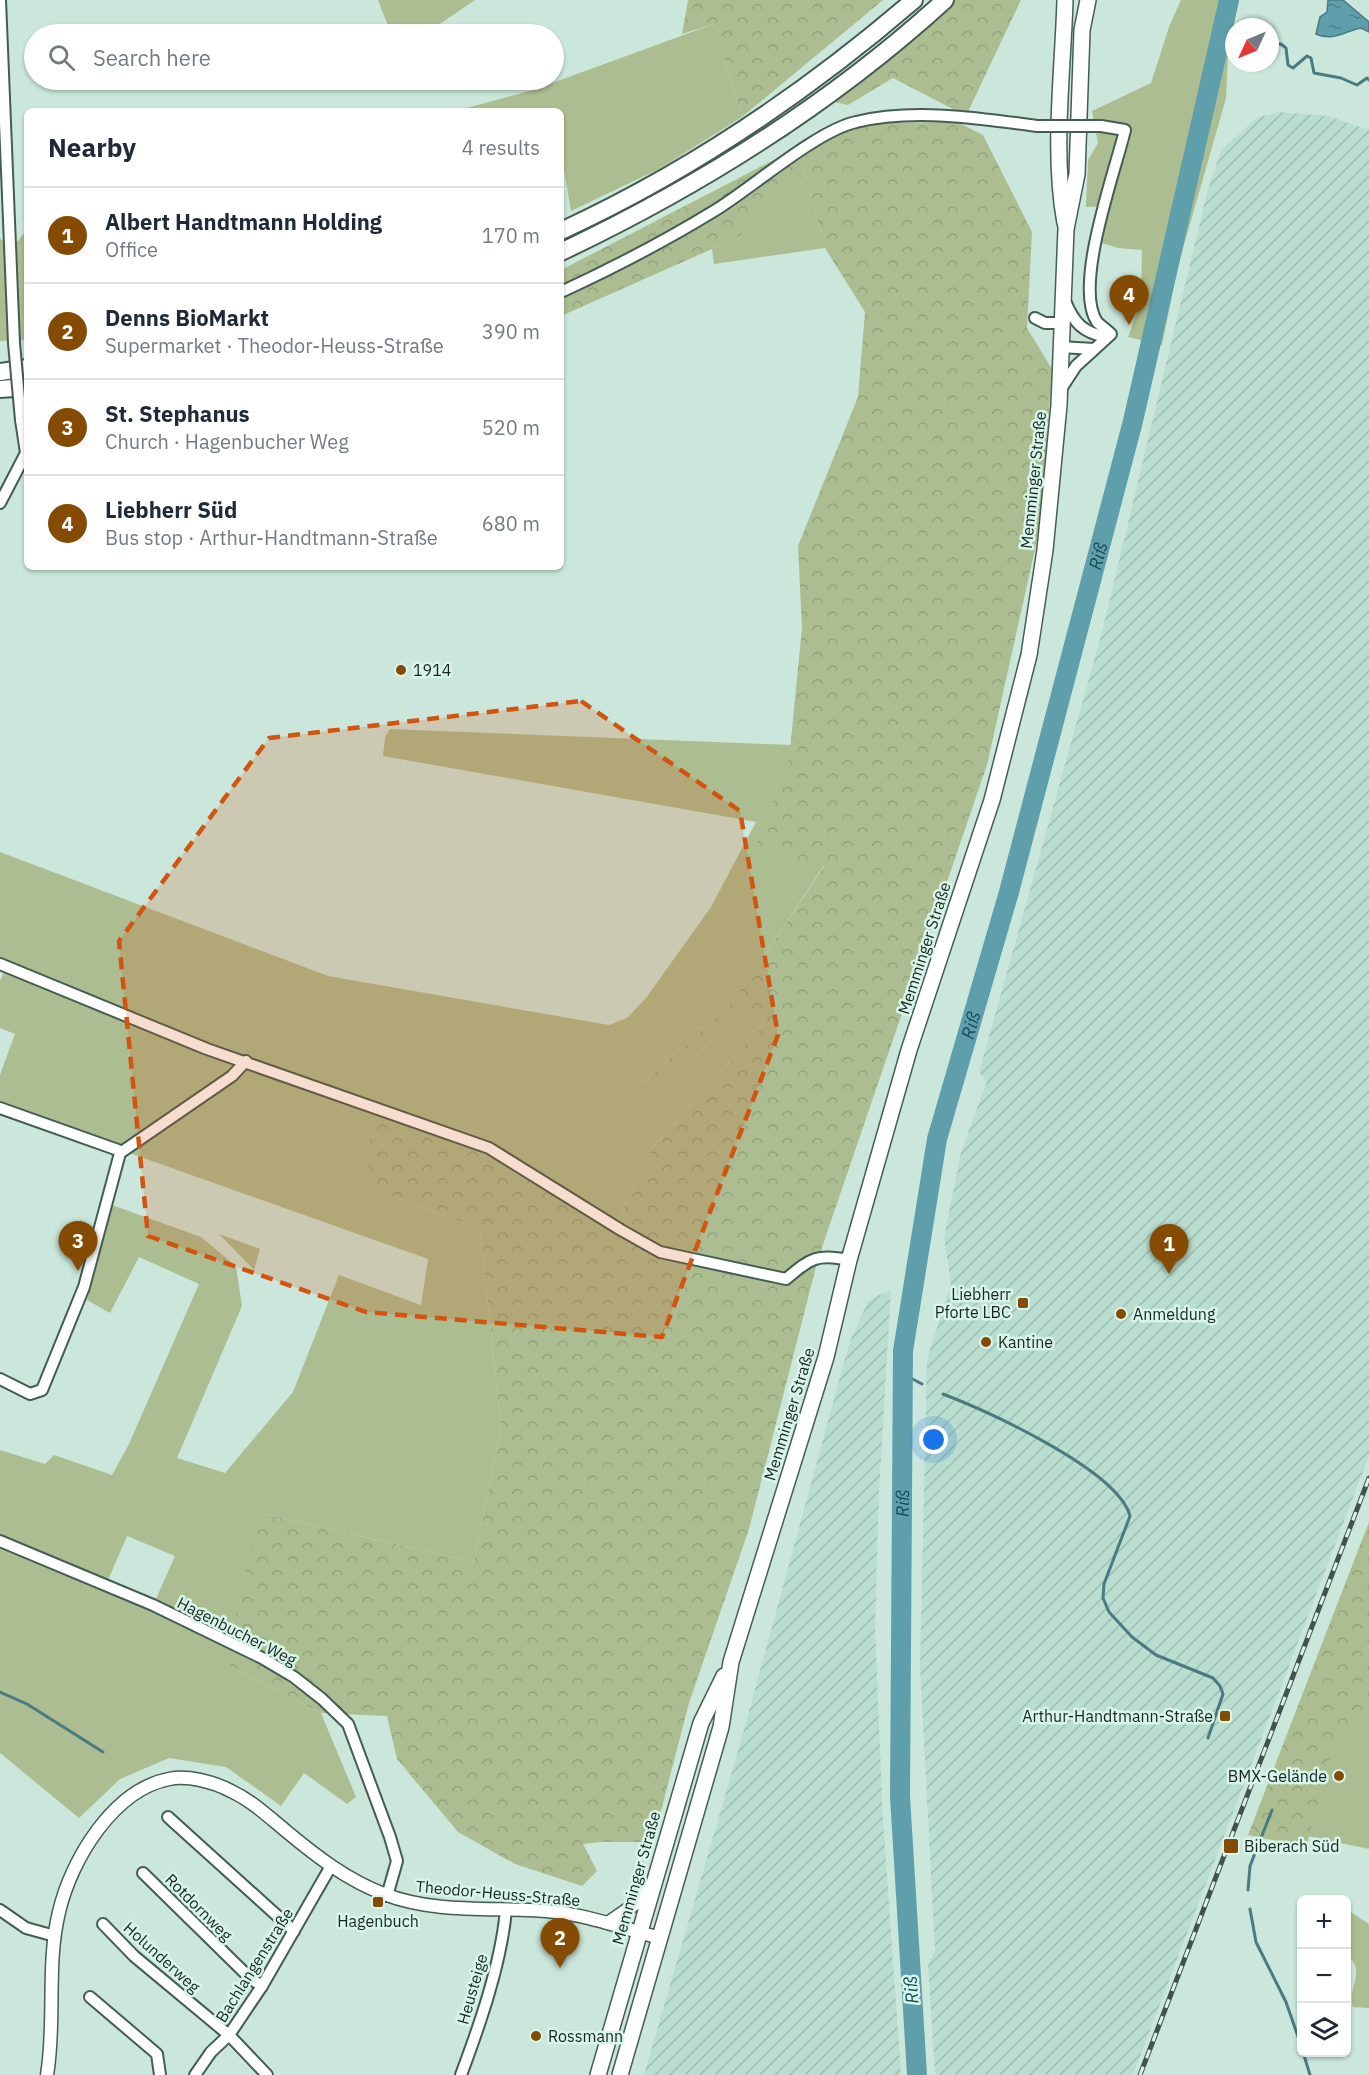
<!DOCTYPE html>
<meta charset="utf-8">
<style>
body{margin:0;font-family:"IBM Plex Sans",sans-serif;background:#f2f2f3;color:#1f2937}
.controls{position:absolute;right:18px;bottom:18px;display:grid;overflow:hidden;border-radius:9px;box-shadow:0 2px 4px #0004}
.controls button{width:54px;height:54px;display:grid;place-items:center;padding:0;border:0;border-bottom:2px solid #e0e1e3;background:#fff;color:#1f2937;font:30px sans-serif}
.compass{position:absolute;left:1225px;top:18px;width:54px;height:54px;border-radius:50%;background:#fff;box-shadow:0 2px 4px #0004;rotate:226deg}
.you{position:absolute;left:934px;top:1440px;width:21px;height:21px;margin:-15px;border:4px solid #fff;border-radius:50%;background:#1a73e8;box-shadow:0 0 0 9px #1a73e833}
.badge{display:grid;place-items:center;width:39px;height:39px;border-radius:50%;background:#864b02;color:#fff;font-size:20px;font-weight:700}
.pin{position:absolute;translate:-50% -50px;filter:drop-shadow(0 2px 3px #0008)}
.pin::after{content:'';position:absolute;top:32px;width:21px;height:18px;background:inherit;clip-path:polygon(0 0,100% 0,50% 100%)}
.list{margin:0;padding:0;list-style:none}
h2{display:flex;justify-content:space-between;align-items:center;height:78px;margin:0;padding:0 24px;font-size:26px}
h2 small{font-size:20px;font-weight:400;color:#747a83}
.list li{display:grid;grid-template-columns:39px 1fr auto;gap:18px;align-items:center;box-sizing:border-box;height:96px;padding:0 24px;border-top:2px solid #e0e1e3}
.list b{display:block;font-size:22px;white-space:nowrap}
.list p{margin:0;font-size:20px;white-space:nowrap;color:#747a83}
.list em{font-size:20px;font-style:normal;color:#747a83}
.icon{flex:none;width:33px;height:33px;fill:none;stroke:currentColor;stroke-width:2;stroke-linecap:round;stroke-linejoin:round}
.map{position:relative;flex:none;width:1369px;height:2075px;overflow:hidden}
.search{position:absolute;background:#fff;box-shadow:0 2px 4px #0004;left:24px;top:24px;width:540px;height:66px;display:flex;align-items:center;gap:15px;box-sizing:border-box;padding:0 21px;border-radius:33px;color:#747a83;font-size:22px}
.panel{position:absolute;background:#fff;box-shadow:0 2px 4px #0004;left:24px;top:108px;width:540px;height:462px;border-radius:9px}
.map>svg:first-child{display:block}
.industrial{fill:url(#industrial-furrows)}
.green{fill:#abbd91;fill-rule:evenodd}
.forest{fill:url(#forest-crowns)}
.water{fill:url(#water-ripples);stroke:#4a7a82;stroke-width:1.5}
.lines{fill:none;stroke-linecap:round;stroke-linejoin:round}
.stream{stroke:#4a7a82;stroke-width:3}
.river{stroke:#5f9fab;stroke-width:20}
.minor-casing{stroke:#445d53;stroke-width:14}
.tertiary-casing{stroke:#445d53;stroke-width:15}
.primary-casing{stroke:#445d53;stroke-width:18}
.trunk-casing{stroke:#445d53;stroke-width:20}
.minor{stroke:#fff;stroke-width:10}
.tertiary{stroke:#fff;stroke-width:12}
.primary{stroke:#fff;stroke-width:15}
.trunk{stroke:#fff;stroke-width:16}
.rail-casing{stroke:#43524c;stroke-width:5}
.rail{stroke:#d8f5e9;stroke-width:3;stroke-dasharray:9;stroke-linecap:butt}
.minor-bridge-casing{stroke:#445d53;stroke-width:14;stroke-linecap:butt}
.minor-bridge{stroke:#fff;stroke-width:10}
.marked{fill:#d3540e;fill-opacity:0.2;stroke:#d3540e;stroke-width:4.5;stroke-dasharray:12 8;stroke-linejoin:round}
.poi-dot{fill:#864b02;stroke:#d8f5e9;stroke-width:2}
.labels{text-anchor:middle;dominant-baseline:central;stroke-width:5;stroke-linejoin:round;paint-order:stroke}
.street-label{font-size:16px;fill:#1a2521;stroke:#d8f5e9}
.poi-label{font-size:16px;fill:#1a2521;stroke:#d8f5e9;text-anchor:start}
.water-label{font-size:18px;font-style:italic;fill:#154d56;stroke:#d8f5e9}
</style>
<div class="map">
<svg width="1369" height="2075" viewBox="0 0 1369 2075">
<defs>
<pattern id="industrial-furrows" width="10" height="10" patternUnits="userSpaceOnUse" patternTransform="scale(1.5)"><rect width="10" height="10" fill="#b9decf"/><path d="M-1 1l2-2M0 10L10 0M9 11l2-2" fill="none" stroke="#9ebeb1"/></pattern>
<pattern id="forest-crowns" width="20" height="18" patternUnits="userSpaceOnUse" patternTransform="scale(1.5)"><rect width="20" height="18" fill="#abbd91"/><path d="M2 6a3 3 0 1 1 6 0M12 15a3 3 0 1 1 6 0" fill="none" stroke="#93a27d"/></pattern>
<pattern id="water-ripples" width="26" height="14" patternUnits="userSpaceOnUse" patternTransform="scale(1.5)"><rect width="26" height="14" fill="#5f9fab"/><path d="M2 4q2-2 4 0t4 0M15 11q2-2 4 0t4 0" fill="none" stroke="#4e818b"/></pattern>
</defs>
<rect width="100%" height="100%" fill="#cbe7db"/>
<g class="industrial">
<path d="M1279,112L1328,116L1369,130V1456L1133,2075H935L928,1964L935,1951L920,1667L927,1359L951,1284L944,1238L961,1152L987,1081L979,1072L1102,632L1207,193L1221,150L1258,117Z"/>
<path d="M891,1289L879,1491L875,1626L883,1820L901,2075H644L742,1737L849,1344L868,1301Z"/>
</g>
<g class="green">
<path d="M378,0H475L425,34H391Z"/>
<path d="M1181,0H1239L1228,54L1226,98L1178,266L1162,345L1128,337L1141,301L1142,250L1118,248L1102,243L1110,206L1086,207L1088,160L1098,143L1092,111L1151,83L1169,27Z"/>
<path d="M714,24L742,117L659,169L571,211L561,152V111H456L533,90Z"/>
<path d="M802,164L825,248L714,264L712,249L739,237Z"/>
<path d="M27,230V340L0,341V238L6,245L15,273L16,243Z"/>
<path d="M390,729L791,745L789,760L824,865L752,975L729,1005L639,1085L664,1083L740,1016L765,1023L652,1148L613,1231L484,1152L365,1186L480,1229L501,1426L474,1562L260,1513L230,1667L321,1713L356,1797L347,1804L304,1773L281,1806L226,1767L169,1758L120,1779L79,1818L0,1753V1450L45,1464L54,1455L112,1475L129,1444L199,1284L139,1257L110,1313L87,1300L112,1205L201,1237L236,1266L242,1306L177,1458L225,1473L293,1392L339,1275L421,1305L428,1259L0,1107V1075L15,1034L0,1028V981L7,965L0,962V852L328,976L609,1025L627,1018L646,998L711,907L756,822L383,756L385,737ZM127,1536L175,1556L155,1601L108,1580Z"/>
<path d="M219,1234L260,1249L254,1270Z"/>
<path d="M1334,1709L1369,1710V1849L1288,1832Z"/>
<path d="M1346,1909L1369,1924V2008L1353,2007C1347,1988 1367,1971 1347,1955Z"/>
</g>
<g class="forest">
<path d="M688,0H883L742,117L714,24L682,34Z"/>
<path d="M955,0H1021L966,116L893,78L848,105L835,102Z"/>
<path d="M957,122L983,135L1032,232L1027,328L1052,369L1041,522L987,765L818,1259L749,1529L689,1703L653,1842H601L583,1844L597,1871L582,1886L515,1864L458,1832L397,1759L387,1716L321,1713L230,1667L233,1624L260,1513L474,1562L501,1426L480,1229L365,1186L373,1111L484,1152L613,1231L652,1148L765,1023L740,1016L664,1083L638,1086L729,1005L752,975L824,866L755,849L789,760L802,628L798,546L858,397L865,312L825,248L802,165L739,237L561,316V270L799,147L869,123Z"/>
<path d="M1369,1522V1719L1333,1748L1306,1847L1248,1835Z"/>
</g>
<path class="water" d="M1328,0H1343L1369,22V32L1361,28C1345,31 1333,42 1316,34L1320,17L1327,12Z"/>
<g class="lines">
<g class="stream">
<path d="M1270,46L1281,44L1286,48L1288,65L1293,68L1307,56L1311,58L1314,73L1341,78L1357,85L1367,78L1369,80"/>
<path d="M903,1374L922,1384"/>
<path d="M943,1394C987,1411 1118,1470 1130,1516L1104,1584L1103,1598L1109,1612L1132,1637L1156,1655L1213,1678L1220,1686L1223,1694L1208,1738"/>
<path d="M0,1692L27,1704L103,1752"/>
<path d="M1248,1890L1250,1866L1272,1810"/>
<path d="M1250,1909L1256,1942L1286,2002L1302,2048"/>
<path d="M1303,2052L1310,2075"/>
</g>
<path class="river" id="s1" d="M917,2075L900,1796L903,1351L937,1139L1009,892L1133,421L1229,0"/>
<g class="minor-casing">
<g id="minor">
<path d="M0,0L14,343"/>
<path d="M561,292C613,268 665,241 714,211C752,188 816,131 856,122C912,108 980,118 1037,126"/>
<path d="M1065,301C1074,323 1083,333 1107,337"/>
<path d="M1035,318L1045,323H1061"/>
<path d="M1060,347L1094,349"/>
<path d="M1061,389L1076,366L1111,334C1107,330 1101,326 1097,322C1073,286 1115,172 1125,130L1101,126"/>
<path d="M0,503L26,453L21,420"/>
<path d="M0,964L207,1049L489,1148L621,1230L660,1252L786,1279C810,1259 816,1253 849,1260"/>
<path d="M0,1108L118,1150L120,1153L84,1287L42,1390L30,1394L0,1379"/>
<path d="M120,1153L232,1076L246,1061"/>
<path d="M0,1541L153,1605L262,1658L294,1677L322,1699L348,1724L390,1837L397,1861L387,1896"/>
<path d="M168,1817L294,1931"/>
<path d="M143,1873L251,1979L262,1986"/>
<path d="M0,1910L26,1928L55,1936"/>
<path d="M103,1924L134,1956L229,2035L267,2075"/>
<path d="M90,1997L157,2054L160,2075"/>
<path d="M195,2075L211,2052L229,2035L262,1986L331,1866"/>
<path d="M461,2075C480,2024 501,1964 506,1910"/>
</g>
</g>
<g class="tertiary-casing">
<g id="tertiary">
<path d="M608,1923L638,1902L652,1884"/>
<path d="M47,2075C56,2022 46,1965 59,1912C71,1860 113,1790 169,1779C188,1775 214,1782 231,1791C252,1801 268,1816 286,1831C316,1856 347,1880 384,1894C436,1914 492,1907 546,1911C585,1914 622,1928 660,1938"/>
</g>
</g>
<g class="primary-casing">
<g id="primary">
<path d="M1065,0C1063,71 1052,153 1065,223"/>
<path d="M598,2075L701,1723L724,1676"/>
<path d="M620,2075L721,1727L731,1662L826,1357L849,1260L909,1050L992,800L1029,655L1045,550L1059,405L1066,229L1077,174L1082,30L1088,0"/>
</g>
</g>
<g class="trunk-casing">
<g id="trunk">
<path d="M561,231C689,172 807,92 914,0"/>
<path d="M561,252C700,186 831,104 945,0"/>
<path d="M0,372L27,368"/>
<path d="M0,389L27,387"/>
</g>
</g>
<use href="#minor" class="minor"/>
<use href="#tertiary" class="tertiary"/>
<use href="#primary" class="primary"/>
<use href="#trunk" class="trunk"/>
<g class="rail-casing">
<path id="rail" d="M1140,2075L1369,1478"/>
</g>
<use href="#rail" class="rail"/>
<g class="minor-bridge-casing">
<g id="minor-bridge">
<path d="M1037,126H1101"/>
<path d="M14,343L21,420"/>
</g>
</g>
<use href="#minor-bridge" class="minor-bridge"/>
</g>
<path class="marked" d="M581,701L740,811L778,1035L662,1337L366,1312L148,1236L119,941L269,738Z"/>
<g class="poi-dot">
<circle cx="401" cy="670" r="6"/>
<rect x="1017" y="1297" width="12" height="12" rx="3"/>
<circle cx="1121" cy="1314" r="6"/>
<circle cx="986" cy="1342" r="6"/>
<rect x="1219" y="1710" width="12" height="12" rx="3"/>
<circle cx="1339" cy="1776" r="6"/>
<rect x="1223" y="1838" width="16" height="16" rx="3"/>
<rect x="372" y="1896" width="12" height="12" rx="3"/>
<circle cx="536" cy="2036" r="6"/>
</g>
<g class="labels">
<g class="street-label">
<text transform="translate(1033 480) rotate(-84)">Memminger Straße</text>
<text transform="translate(924 948) rotate(-72)">Memminger Straße</text>
<text transform="translate(789 1414) rotate(-73)">Memminger Straße</text>
<text transform="translate(237 1631) rotate(27)">Hagenbucher Weg</text>
<text transform="translate(636 1878) rotate(-74)">Memminger Straße</text>
<text transform="translate(498 1893) rotate(5)">Theodor-Heuss-Straße</text>
<text transform="translate(199 1907) rotate(45)">Rotdornweg</text>
<text transform="translate(162 1957) rotate(42)">Holunderweg</text>
<text transform="translate(254 1965) rotate(-58)">Bachlangenstraße</text>
<text transform="translate(472 1989) rotate(-74)">Heusteige</text>
</g>
<g class="poi-label">
<text x="413" y="670">1914</text>
<text x="1011" y="1294" text-anchor="end">Liebherr<tspan x="1011" dy="18">Pforte LBC</tspan></text>
<text x="1133" y="1314">Anmeldung</text>
<text x="998" y="1342">Kantine</text>
<text x="1213" y="1716" text-anchor="end">Arthur-Handtmann-Straße</text>
<text x="1327" y="1776" text-anchor="end">BMX-Gelände</text>
<text x="1244" y="1846">Biberach Süd</text>
<text x="378" y="1921" text-anchor="middle">Hagenbuch</text>
<text x="548" y="2036">Rossmann</text>
</g>
<g class="water-label">
<text stroke="none"><textPath href="#s1" startOffset="1544">Riß</textPath></text>
<text stroke="none"><textPath href="#s1" startOffset="1058">Riß</textPath></text>
<text stroke="none"><textPath href="#s1" startOffset="572">Riß</textPath></text>
<text transform="translate(911 1990) rotate(-94)">Riß</text>
</g>
</g>
</svg>
<div class="controls">
<button>+</button>
<button>−</button>
<button><svg class="icon" aria-label="layers" viewBox="0 0 24 24"><path d="M12 4l9 5-9 5-9-5zM3 14l9 5 9-5"/></svg></button>
</div>
<svg class="compass" viewBox="-18 -18 36 36"><path d="M0-13l5 13h-10z" fill="#e53935"/><path d="M0 13l5-13h-10z" fill="#747a83"/></svg>
<div class="you"></div>
<div class="pin badge" style="left:1169px;top:1274px">1</div>
<div class="pin badge" style="left:560px;top:1968px">2</div>
<div class="pin badge" style="left:78px;top:1271px">3</div>
<div class="pin badge" style="left:1129px;top:325px">4</div>
<div class="search"><svg class="icon" aria-label="search" viewBox="0 0 24 24"><circle cx="10" cy="10" r="6"/><path d="M15 15l6 6"/></svg>Search here</div>
<section class="panel">
<h2>Nearby<small>4 results</small></h2>
<ul class="list">
<li><span class="badge">1</span><div><b>Albert Handtmann Holding</b><p>Office</p></div><em>170 m</em></li>
<li><span class="badge">2</span><div><b>Denns BioMarkt</b><p>Supermarket · Theodor-Heuss-Straße</p></div><em>390 m</em></li>
<li><span class="badge">3</span><div><b>St. Stephanus</b><p>Church · Hagenbucher Weg</p></div><em>520 m</em></li>
<li><span class="badge">4</span><div><b>Liebherr Süd</b><p>Bus stop · Arthur-Handtmann-Straße</p></div><em>680 m</em></li>
</ul>
</section>
</div>
